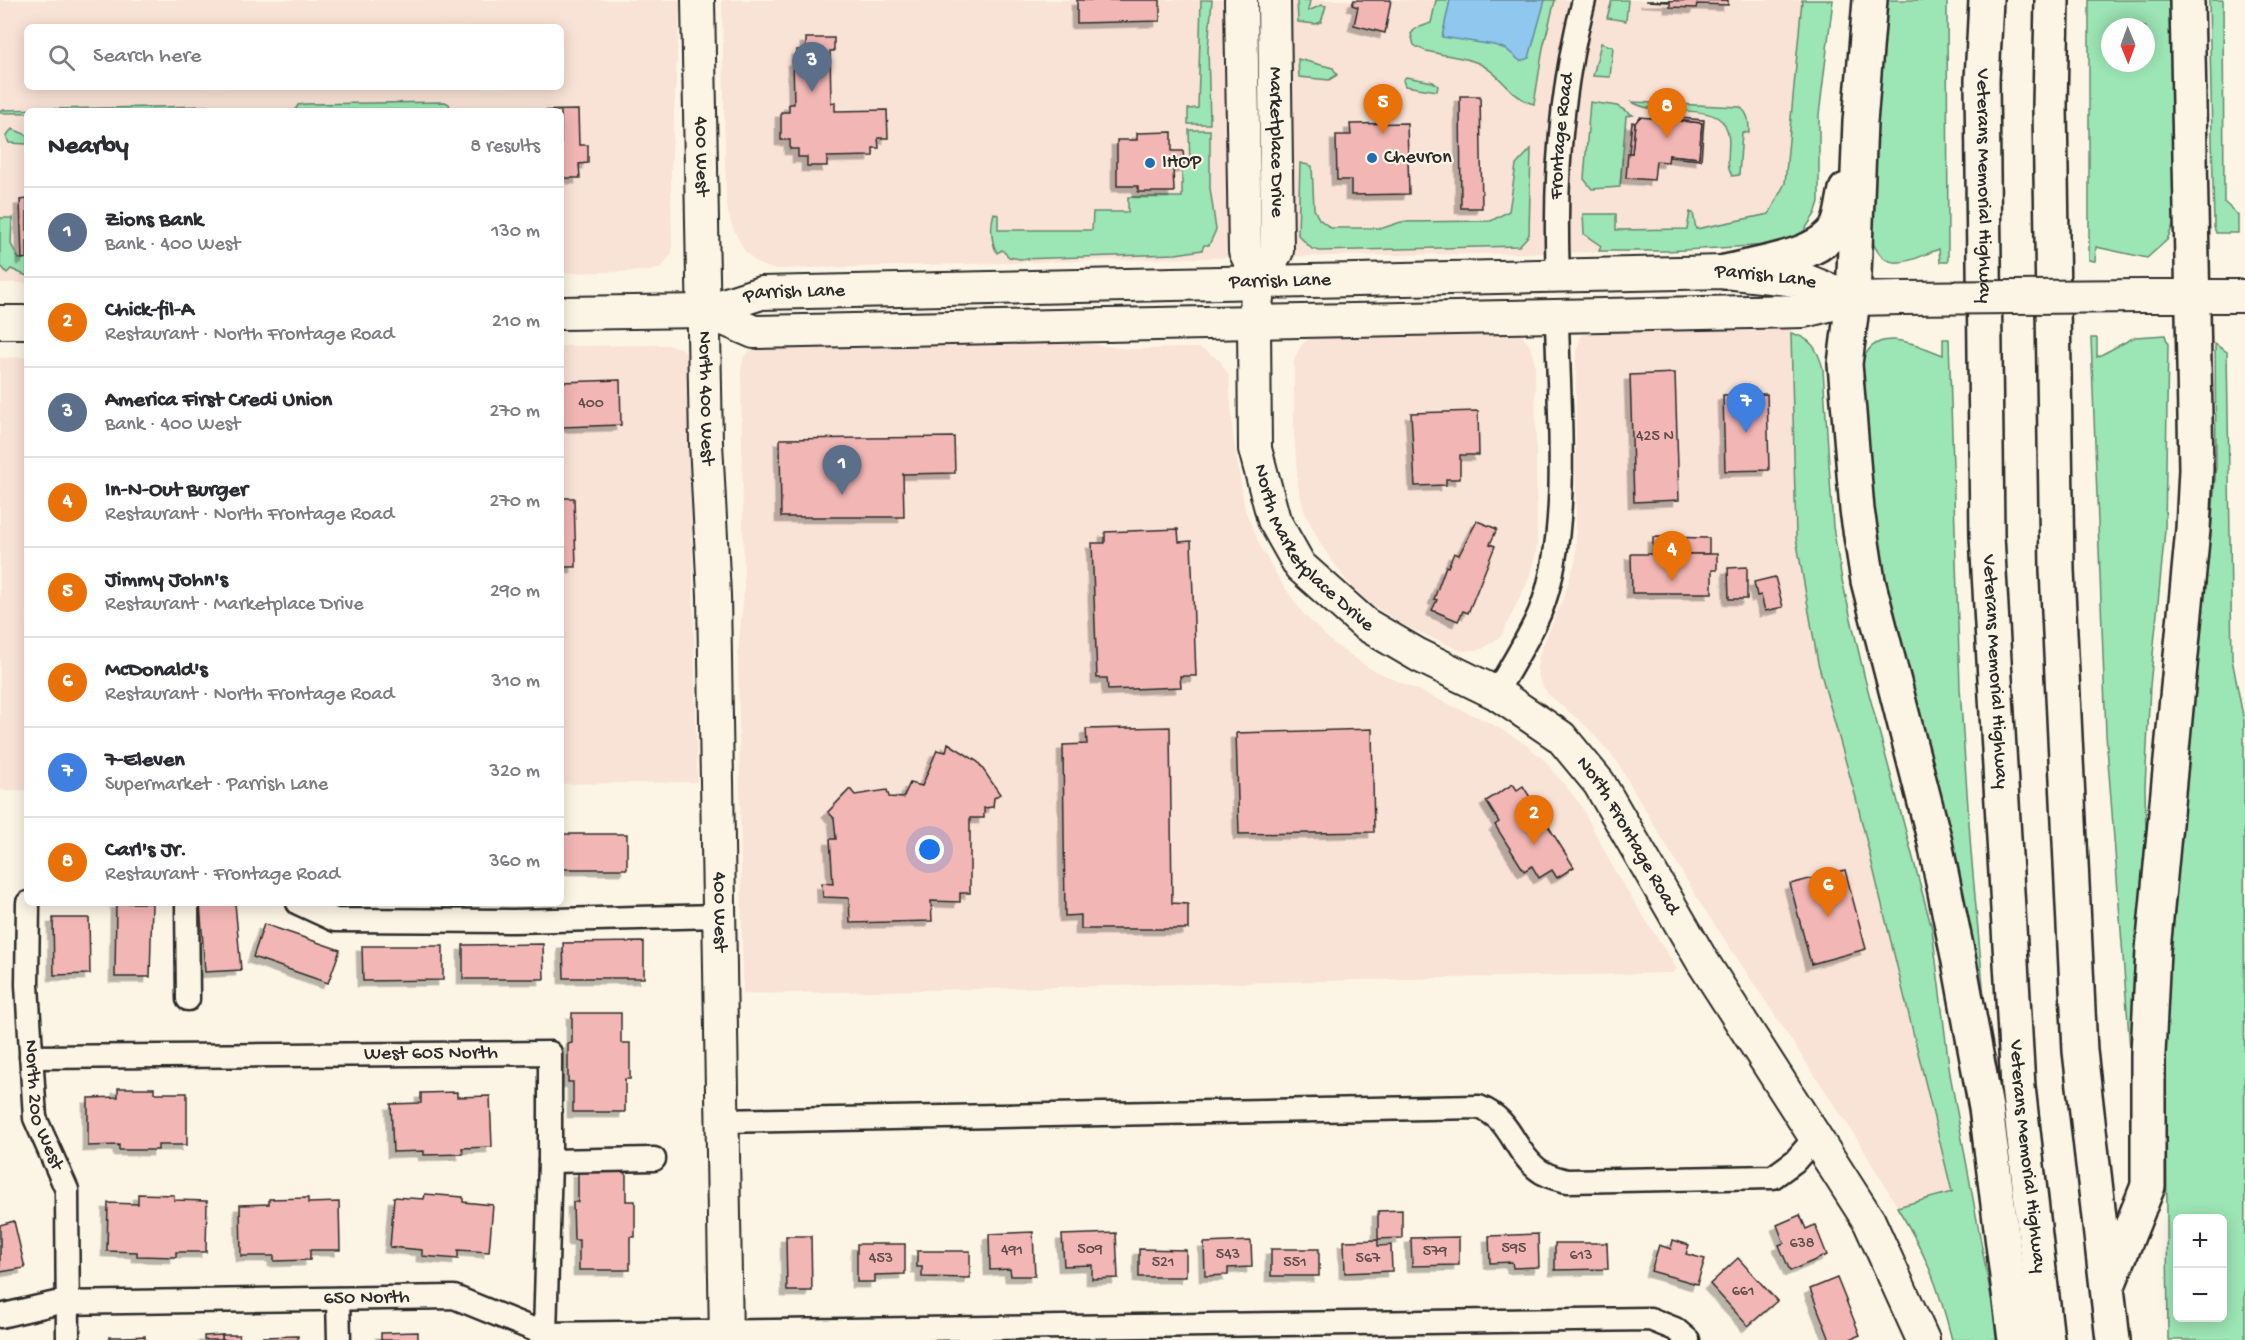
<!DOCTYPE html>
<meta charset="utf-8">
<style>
body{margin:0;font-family:"Gochi Hand",sans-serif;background:#f7f7f7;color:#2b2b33}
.controls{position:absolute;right:18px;bottom:18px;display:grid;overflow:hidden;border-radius:9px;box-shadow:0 3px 15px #0003}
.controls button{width:54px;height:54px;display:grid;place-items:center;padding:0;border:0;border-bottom:2px solid #e1e1e2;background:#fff;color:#2b2b33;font:30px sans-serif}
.compass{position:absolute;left:2101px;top:18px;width:54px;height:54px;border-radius:50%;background:#fff;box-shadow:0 3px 15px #0003;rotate:179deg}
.you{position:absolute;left:930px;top:850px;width:21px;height:21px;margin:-15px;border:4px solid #fff;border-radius:50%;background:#1a73e8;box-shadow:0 0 0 9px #1a73e833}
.badge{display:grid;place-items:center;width:39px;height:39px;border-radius:50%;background:#111827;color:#fff;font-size:20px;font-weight:700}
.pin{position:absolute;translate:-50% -50px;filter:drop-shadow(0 2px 3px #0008)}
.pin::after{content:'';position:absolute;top:32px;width:21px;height:18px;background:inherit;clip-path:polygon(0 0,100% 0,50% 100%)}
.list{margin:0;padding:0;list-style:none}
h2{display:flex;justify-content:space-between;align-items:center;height:78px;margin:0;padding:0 24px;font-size:26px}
h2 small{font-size:20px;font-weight:400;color:#7c7c81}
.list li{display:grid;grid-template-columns:39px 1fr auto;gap:18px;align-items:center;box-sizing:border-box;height:90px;padding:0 24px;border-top:2px solid #e1e1e2}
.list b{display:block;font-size:22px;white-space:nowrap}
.list p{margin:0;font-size:20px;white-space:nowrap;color:#7c7c81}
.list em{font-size:20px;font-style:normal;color:#7c7c81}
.icon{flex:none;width:33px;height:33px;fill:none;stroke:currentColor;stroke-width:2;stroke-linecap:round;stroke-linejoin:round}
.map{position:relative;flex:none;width:2245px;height:1340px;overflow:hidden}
.search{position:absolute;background:#fff;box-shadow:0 3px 15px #0003;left:24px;top:24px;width:540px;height:66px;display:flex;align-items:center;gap:15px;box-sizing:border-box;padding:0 21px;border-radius:9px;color:#7c7c81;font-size:22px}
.panel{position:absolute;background:#fff;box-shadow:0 3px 15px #0003;left:24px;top:108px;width:540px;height:798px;border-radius:9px}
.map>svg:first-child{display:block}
.built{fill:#f9e2d6;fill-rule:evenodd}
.green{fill:#9ce5b4;stroke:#648870;stroke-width:1.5;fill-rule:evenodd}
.water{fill:#8fc7ee;stroke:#6789a0;stroke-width:1.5}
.building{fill:#f2b6b4;stroke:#2b2b2b;stroke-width:1.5;filter:url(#shadow)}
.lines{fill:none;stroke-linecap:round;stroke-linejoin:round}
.street-casing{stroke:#2b2b2b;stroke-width:27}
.secondary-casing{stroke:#2b2b2b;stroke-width:36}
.highway-casing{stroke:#2b2b2b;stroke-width:38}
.street{stroke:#fcf5e5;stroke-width:22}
.secondary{stroke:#fcf5e5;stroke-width:32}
.highway{stroke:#fcf5e5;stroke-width:33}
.secondary-bridge-casing{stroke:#2b2b2b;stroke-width:36;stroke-linecap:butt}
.secondary-bridge{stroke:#fcf5e5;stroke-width:32}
.poi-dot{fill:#1f6fb2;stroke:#fcf5e5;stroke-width:2}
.labels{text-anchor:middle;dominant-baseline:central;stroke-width:4.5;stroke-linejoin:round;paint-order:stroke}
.number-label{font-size:16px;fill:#5d4e4d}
.street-label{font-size:20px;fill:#2b2b2b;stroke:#fcf5e5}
.poi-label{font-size:20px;fill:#2b2b2b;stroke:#fcf5e5;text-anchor:start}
</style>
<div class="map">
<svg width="2245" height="1340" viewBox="0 0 2245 1340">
<defs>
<filter id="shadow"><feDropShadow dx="-5.5" dy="5.5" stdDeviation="0" flood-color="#0004"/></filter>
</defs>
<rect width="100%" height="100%" fill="#fcf5e5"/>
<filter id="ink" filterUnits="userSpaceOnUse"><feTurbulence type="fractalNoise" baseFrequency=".0167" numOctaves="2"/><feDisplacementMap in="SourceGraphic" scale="12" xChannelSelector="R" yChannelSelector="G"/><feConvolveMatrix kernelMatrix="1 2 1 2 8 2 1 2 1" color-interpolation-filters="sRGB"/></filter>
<g filter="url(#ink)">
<g class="built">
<path d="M0,0H680L671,171L672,254L661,267L650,271L561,273V111H27V283H0ZM27,27H561V87H27Z"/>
<path d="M722,0H1833L1819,115V202L1815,214L1804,231L1769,245L1667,251L1194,258L773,269L758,264L744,250L732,226L726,204Z"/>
<path d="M1791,326L1795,528L1848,766L1951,1192L1897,1206L1859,1142L1699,901L1616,760L1586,726L1548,694L1540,682L1537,668L1540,652L1565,594L1576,558V352L1581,336L1590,331Z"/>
<path d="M1513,331L1522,336L1530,346L1535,364L1537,548L1528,581L1501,636L1482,649L1462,651L1403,625L1367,601L1347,581L1321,545L1304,510L1298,486L1294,433V359L1302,344L1313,337Z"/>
<path d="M1041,338L1127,349L1198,348L1206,351L1220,361L1229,376L1233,435L1245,510L1261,548L1282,584L1305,616L1334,644L1369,668L1490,723L1524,743L1545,761L1580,804L1617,875L1677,969L1672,973L743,994L738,652L744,591L741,371L744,356L756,346Z"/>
<path d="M669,345L683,349L689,358L697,782L561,784V346Z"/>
<path d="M27,357V790H0V358Z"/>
</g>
<g class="green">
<path d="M1201,0H1212L1208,49L1210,124H1188V109L1198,108Z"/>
<path d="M1297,0H1310L1308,11L1322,5L1326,6L1321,22L1315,24L1298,22Z"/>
<path d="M1436,0H1555L1543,48L1534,104C1510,98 1501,73 1478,63C1461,55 1426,55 1414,45L1411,34L1415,29L1431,23Z"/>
<path d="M1612,0H1628L1626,21L1607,18Z"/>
<path d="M1802,0H1833L1819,115V202L1815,214L1804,231L1787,242L1769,245L1667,251H1599L1601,246L1584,234L1583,214H1616V230L1687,229L1690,212L1693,213L1696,229L1769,214L1785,183Z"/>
<path d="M1879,0H1947L1948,262H1940L1939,249C1913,259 1885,277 1872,240Z"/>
<path d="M2089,0H2172L2175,220L2167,240L2147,258L2096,247L2095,261L2089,260ZM2110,27H2146V63H2110Z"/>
<path d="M2209,0H2223L2224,202L2238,215V233H2216L2214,227Z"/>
<path d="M1601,43L1613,47L1610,77L1593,76Z"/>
<path d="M1298,59L1333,68L1337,75L1329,80L1299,77Z"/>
<path d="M1406,77L1433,82L1438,86L1437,91L1405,86L1403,80Z"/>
<path d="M445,102L449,104L451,111L295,110L298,105L305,104Z"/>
<path d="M1590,102L1617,106L1633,115L1626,116L1620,187L1592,189L1584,179Z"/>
<path d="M1632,102L1740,107C1749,114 1749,122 1749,133L1742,132L1739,175L1732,176C1723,162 1734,141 1725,125C1712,102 1658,118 1632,102Z"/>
<path d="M207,106L218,111L0,113V110Z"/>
<path d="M12,129L27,135V144L9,143L6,136Z"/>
<path d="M1189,130H1210V188L1216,230L1209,245H1204L1202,250L1176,254L1020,259L1009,257L1002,250L997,253C991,242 990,225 994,213L998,215V230H1092L1093,212H1128V197H1182V168L1190,167Z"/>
<path d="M1531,149L1529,235L1519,246L1320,251L1312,249L1298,235L1300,163L1312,166L1314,209L1319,219L1331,228H1383L1401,222L1491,221L1509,211L1516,165Z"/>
<path d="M0,218H12L11,244L19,259L27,258V276L11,269L7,273L0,265Z"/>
<path d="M1791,333C1811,338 1818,349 1823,369L1833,527L1842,580L1865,679L1932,929L1950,1074L1999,1340H1952C1939,1288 1926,1253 1897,1207L1952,1192L1856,798L1818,663L1796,538Z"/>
<path d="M2165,335L2168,344L2165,530L2150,686L2145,787L2146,836L2137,952L2133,1088L2106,734L2091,338H2097V357L2135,337Z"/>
<path d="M1943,339H1949L1960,688L1971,852L1984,997L1983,1002L1873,549L1861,365C1873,323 1914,344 1943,355Z"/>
<path d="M2215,344L2227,352L2232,659L2244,721L2245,1340H2168L2166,1098L2163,1010L2186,732L2211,532L2216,466ZM2178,1218H2222V1318H2178Z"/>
</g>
<path class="water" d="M1450,0H1545L1529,58L1520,61L1506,49L1494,45L1442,37Z"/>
<g class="building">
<path d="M1077,0H1160V21L1077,23Z"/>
<path d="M1354,0H1391L1385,33L1354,25L1358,7L1352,5Z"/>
<path d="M1728,0V5L1697,4L1696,8L1670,7V2L1646,1Z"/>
<path d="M806,38H834V51H830L831,103L835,102V111L887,110L888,138H878L879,148H873V156L827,157V166H807V157H798V149H790V140H781V112H789V104H794L793,60H797V50H806Z"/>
<path d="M1460,96H1480L1482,208H1461Z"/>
<path d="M578,110L579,145H588V163L579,164L580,178H561V111H522Z"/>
<path d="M1640,117L1702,123L1699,158L1669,155L1668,162L1656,161L1654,180L1626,178L1628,153H1632L1635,123Z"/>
<path d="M1667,117L1704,120L1701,160L1669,157V155L1699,158L1702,123L1667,119Z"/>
<path d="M1632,122L1635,123L1632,153H1629Z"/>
<path d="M1407,123L1409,194L1351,195V180H1337L1336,135H1351L1350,124Z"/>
<path d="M1172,132V151H1183L1184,159V167L1173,168L1174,192H1138V186H1117V140H1137V133Z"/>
<path d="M27,199V258L22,259L20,200Z"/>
<path d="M1675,373L1679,500L1634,502L1630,375Z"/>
<path d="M620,380L621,425L561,427V382Z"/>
<path d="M1767,394L1769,470L1725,471L1723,395Z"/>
<path d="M1478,411L1479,455H1460V479H1446V485L1415,486L1411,413Z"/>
<path d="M954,437L955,473L903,474L904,517H781L780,439Z"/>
<path d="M561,498H574L576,567H561Z"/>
<path d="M1477,521L1497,529L1490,544L1495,546L1468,613L1463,611L1458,621L1432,610L1437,600L1434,599L1446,566L1448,567L1454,553L1459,555Z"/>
<path d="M1178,529L1179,542L1191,541L1196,676H1180L1181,687L1108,690L1107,678H1097L1092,543H1105V532Z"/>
<path d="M1653,537L1709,538V554H1653Z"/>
<path d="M1631,554H1717V570H1712V593H1632Z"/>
<path d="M1747,567V599H1729L1728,568Z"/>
<path d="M1775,577L1783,607L1765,611L1761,595L1757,596L1754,582Z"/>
<path d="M1170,727L1172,903L1188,904V929H1081V915L1065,916L1063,745L1087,744L1086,729Z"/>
<path d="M1372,729L1374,832L1239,834L1236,733Z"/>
<path d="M948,743L978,762L1000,794L994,798L993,807L984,808V818H970V893H960V902L931,901L932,921L850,923L849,898L823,897L822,883L833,884L830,839H836L834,818L828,812L850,789L855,795L887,790L889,797L903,798L910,783L922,786L937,750L946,752Z"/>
<path d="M1513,784L1517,790L1523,786L1574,867L1557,878L1552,870L1539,878L1532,866L1524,871L1495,825L1499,822L1486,801Z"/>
<rect x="561" y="834" width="66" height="35"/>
<path d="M1845,870L1866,949L1811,964L1790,884Z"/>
<path d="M116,903H152L150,977H115Z"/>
<path d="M200,903H235L241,970L205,972Z"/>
<path d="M53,918H89L90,974L54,975Z"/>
<path d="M264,924L340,950L328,983L253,957Z"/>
<path d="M644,942V978H564L563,943Z"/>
<path d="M543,944L544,979H463V945Z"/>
<path d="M362,946H443V980L363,981Z"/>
<path d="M572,1013H621V1043H630V1079H625V1112H573V1082H568V1044L572,1043Z"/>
<path d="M118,1088H154V1093H187V1145H158V1150H119V1145L88,1146V1098L118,1097Z"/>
<path d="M457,1092V1097L490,1096L492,1147L462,1148L463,1154L424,1155V1151L393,1152L391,1104L421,1103V1093Z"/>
<path d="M578,1171H626V1201H635V1237H630V1270H579V1240H574L573,1202H578Z"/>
<path d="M138,1194L174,1195V1200L207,1201L206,1252H176V1257L137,1256V1252L107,1251L108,1203L138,1204Z"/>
<path d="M425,1194L463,1197V1202L493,1205L489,1252L458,1250V1259L422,1256V1250L390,1247L394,1197L424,1199Z"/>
<path d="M308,1198V1203L339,1202L340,1250H310V1260L274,1261V1256H241L240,1205L269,1204V1199Z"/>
<path d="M1402,1210V1238L1378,1239V1211Z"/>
<path d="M1800,1215L1806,1229L1815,1225L1827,1255L1790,1271L1779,1245L1784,1243L1777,1225Z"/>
<path d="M14,1221L25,1268L0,1272V1225Z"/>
<path d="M1033,1232L1035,1276H1011L1010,1269L990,1270L989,1234Z"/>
<path d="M1116,1233L1118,1278L1092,1279V1265L1064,1266L1062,1235Z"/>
<path d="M1538,1234L1539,1267L1513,1268L1512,1262L1490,1263L1489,1236Z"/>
<path d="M786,1236H811L812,1291H787Z"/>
<path d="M1459,1237V1265L1412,1266L1411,1238Z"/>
<path d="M1378,1240V1246L1391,1245L1392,1271L1345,1273L1344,1241Z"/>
<path d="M1673,1240L1689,1245L1686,1254L1705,1259L1697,1284L1651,1271L1659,1245L1671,1249Z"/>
<path d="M1251,1241L1252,1267L1228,1268V1275L1205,1276L1204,1243Z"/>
<path d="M1555,1243H1607L1608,1269L1555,1270Z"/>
<path d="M857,1244H905V1274L875,1275V1282H857Z"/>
<path d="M1139,1249L1186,1250V1277H1139Z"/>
<rect x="1271" y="1249" width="48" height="27"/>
<path d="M917,1251H970V1278L922,1277V1267H917Z"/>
<path d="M1738,1258L1777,1301L1748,1326L1710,1284Z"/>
<path d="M1837,1278L1860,1335L1848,1340H1830L1810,1289Z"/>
<path d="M418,1332V1340H378H381V1333Z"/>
<path d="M222,1335H239L240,1340H246H222Z"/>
<path d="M222,1335V1340H204V1336Z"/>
<path d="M145,1336V1340H127V1337Z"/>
<path d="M298,1336V1340H262V1337Z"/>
<path d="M109,1337H127V1340H110Z"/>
</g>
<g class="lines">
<g class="street-casing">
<g id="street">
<path id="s1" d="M1558,276C1554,182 1560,91 1584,0"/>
<path d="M1496,693C1511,666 1528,640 1540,612C1572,535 1558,402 1557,318"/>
<path id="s2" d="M28,903L27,985L35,1118L67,1190L68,1340"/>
<path d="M187,903L188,999"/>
<path d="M298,903L335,920L514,921L719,916"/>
<path id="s3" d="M31,1057L550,1053V1161L545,1334"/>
<path d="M722,1121L1479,1107C1512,1120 1512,1148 1536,1168C1545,1176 1556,1178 1567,1181L1773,1177L1795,1161L1814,1139"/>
<path d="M550,1161L654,1159"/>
<path d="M338,1299L339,1340"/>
<path id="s4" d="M0,1316L56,1303L454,1297L545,1334L1650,1319L1675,1329L1688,1340"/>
</g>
</g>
<g class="secondary-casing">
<g id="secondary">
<path id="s5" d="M698,0L706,443L714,595L726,1340"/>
<path d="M1241,0L1245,251L1259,281"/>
<path id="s6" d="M1274,0L1277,251L1259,281L1254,323L1255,449L1274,520L1300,566L1365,624L1418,655L1496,693L1561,737L1599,783L1701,959L1869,1221L1923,1340"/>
<path d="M2143,296H2245"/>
<path d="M705,311L754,332L1804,311L1853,299L1901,298"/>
<path id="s7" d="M561,313L705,311L761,293L1725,272L1807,281L1853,299"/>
<path d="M0,322H27"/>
</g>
</g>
<g class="highway-casing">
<g id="highway">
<path d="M1870,0L1860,122L1853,299L1845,364L1857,510L1868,581L1934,838L1958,956L1986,1108L2015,1340"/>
<path id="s8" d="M1986,0L1982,80L1987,536L2018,1087L2047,1340"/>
<path d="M2052,0L2050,106L2057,570L2080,1051L2113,1340"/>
<path d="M1725,272C1757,264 1819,257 1837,227C1842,218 1843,201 1846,190"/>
<path d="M2109,1283L2148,1186V1054L2153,950L2193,529L2196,469L2187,0"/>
</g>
</g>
<use href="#street" class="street"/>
<use href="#secondary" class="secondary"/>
<use href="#highway" class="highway"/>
<g class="secondary-bridge-casing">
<path id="secondary-bridge" d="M1901,298L2143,296"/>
</g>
<use href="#secondary-bridge" class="secondary-bridge"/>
</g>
</g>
<g class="poi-dot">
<circle cx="1372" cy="158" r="6"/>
<circle cx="1150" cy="163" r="6"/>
</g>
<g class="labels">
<g class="number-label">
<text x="591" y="404">400</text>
<text x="1655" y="437">425 N</text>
<text x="1802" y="1244">638</text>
<text x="1514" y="1249">595</text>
<text x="1090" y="1250">509</text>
<text x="1012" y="1251">491</text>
<text x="1435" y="1252">579</text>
<text x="1228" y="1255">543</text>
<text x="1581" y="1256">613</text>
<text x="881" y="1259">453</text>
<text x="1368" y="1259">567</text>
<text x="1163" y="1263">521</text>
<text x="1295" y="1263">551</text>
<text x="1743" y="1292">661</text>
</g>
<g class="street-label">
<text stroke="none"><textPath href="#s1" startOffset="140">Frontage Road</textPath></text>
<text stroke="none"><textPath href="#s6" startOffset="142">Marketplace Drive</textPath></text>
<text stroke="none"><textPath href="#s5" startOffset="156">400 West</textPath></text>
<text stroke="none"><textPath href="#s8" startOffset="186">Veterans Memorial Highway</textPath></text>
<text stroke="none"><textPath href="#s7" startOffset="1208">Parrish Lane</textPath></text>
<text stroke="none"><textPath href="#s7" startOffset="722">Parrish Lane</textPath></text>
<text stroke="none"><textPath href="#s7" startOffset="236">Parrish Lane</textPath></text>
<text stroke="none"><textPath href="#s5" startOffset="398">North 400 West</textPath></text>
<text stroke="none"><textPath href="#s6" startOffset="573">North Marketplace Drive</textPath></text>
<text stroke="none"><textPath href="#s8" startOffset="672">Veterans Memorial Highway</textPath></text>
<text stroke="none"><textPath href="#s6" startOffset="1014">North Frontage Road</textPath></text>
<text stroke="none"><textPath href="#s5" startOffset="912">400 West</textPath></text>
<text stroke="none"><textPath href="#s3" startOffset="400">West 605 North</textPath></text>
<text stroke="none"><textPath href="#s2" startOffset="204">North 200 West</textPath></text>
<text stroke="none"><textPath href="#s8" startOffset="1158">Veterans Memorial Highway</textPath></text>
<text stroke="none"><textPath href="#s4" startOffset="368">650 North</textPath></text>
</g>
<g class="poi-label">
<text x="1384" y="158">Chevron</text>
<text x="1162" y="163">IHOP</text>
</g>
</g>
</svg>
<div class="controls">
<button>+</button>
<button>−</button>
</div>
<svg class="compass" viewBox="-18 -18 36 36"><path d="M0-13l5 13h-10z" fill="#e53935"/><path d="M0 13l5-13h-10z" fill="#7c7c81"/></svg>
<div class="you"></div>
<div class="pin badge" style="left:842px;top:495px;background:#5c6f8a">1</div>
<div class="pin badge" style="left:1534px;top:845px;background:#e8710a">2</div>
<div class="pin badge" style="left:812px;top:92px;background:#5c6f8a">3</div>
<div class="pin badge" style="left:1672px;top:581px;background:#e8710a">4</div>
<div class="pin badge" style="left:1383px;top:134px;background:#e8710a">5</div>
<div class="pin badge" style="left:1828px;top:917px;background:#e8710a">6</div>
<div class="pin badge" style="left:1746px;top:433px;background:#3f7fe0">7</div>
<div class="pin badge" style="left:1667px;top:138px;background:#e8710a">8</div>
<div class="search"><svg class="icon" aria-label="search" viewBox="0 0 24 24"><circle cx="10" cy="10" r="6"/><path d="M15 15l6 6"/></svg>Search here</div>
<section class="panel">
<h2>Nearby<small>8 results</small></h2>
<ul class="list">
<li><span class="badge" style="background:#5c6f8a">1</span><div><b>Zions Bank</b><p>Bank · 400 West</p></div><em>130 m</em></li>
<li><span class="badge" style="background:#e8710a">2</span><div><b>Chick-fil-A</b><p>Restaurant · North Frontage Road</p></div><em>210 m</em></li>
<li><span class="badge" style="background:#5c6f8a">3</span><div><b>America First Credi Union</b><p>Bank · 400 West</p></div><em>270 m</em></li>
<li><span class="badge" style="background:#e8710a">4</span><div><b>In-N-Out Burger</b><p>Restaurant · North Frontage Road</p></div><em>270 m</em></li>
<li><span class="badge" style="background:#e8710a">5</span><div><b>Jimmy John's</b><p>Restaurant · Marketplace Drive</p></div><em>290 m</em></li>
<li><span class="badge" style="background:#e8710a">6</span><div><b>McDonald's</b><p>Restaurant · North Frontage Road</p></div><em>310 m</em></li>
<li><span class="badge" style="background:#3f7fe0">7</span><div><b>7-Eleven</b><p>Supermarket · Parrish Lane</p></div><em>320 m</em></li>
<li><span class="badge" style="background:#e8710a">8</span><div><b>Carl's Jr.</b><p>Restaurant · Frontage Road</p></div><em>360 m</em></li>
</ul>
</section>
</div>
